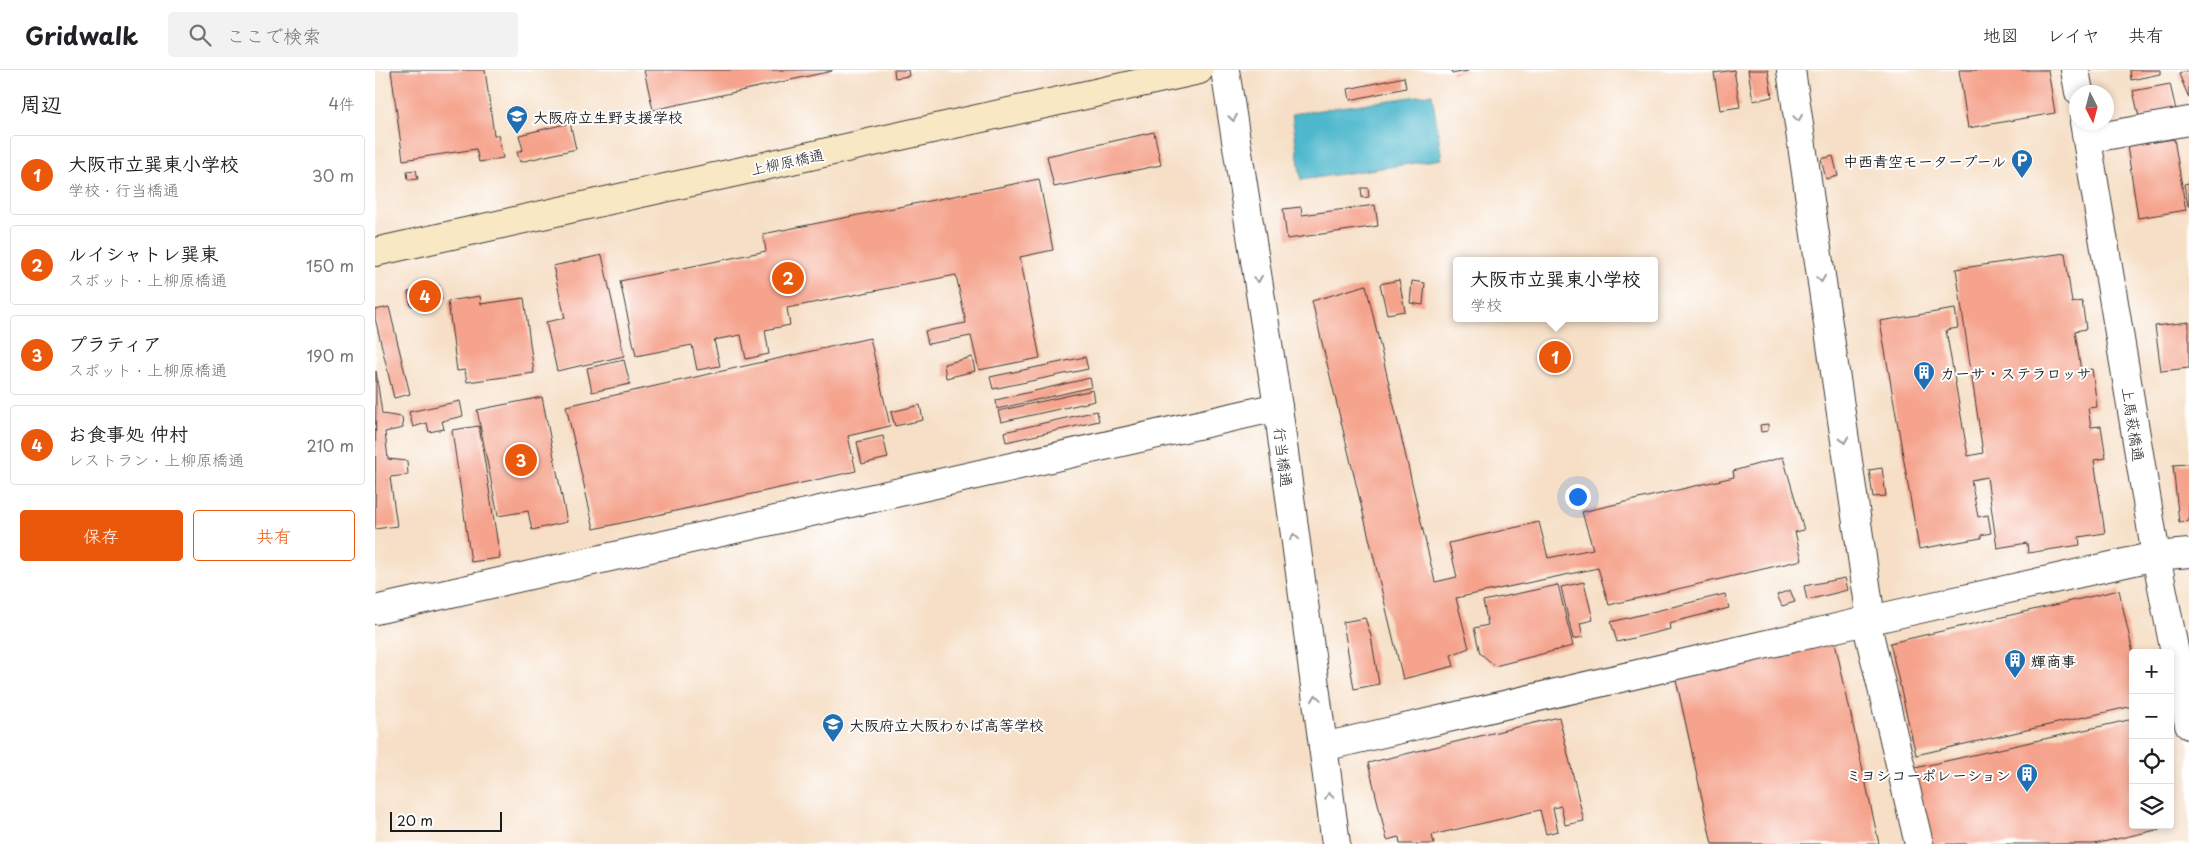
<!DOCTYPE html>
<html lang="ja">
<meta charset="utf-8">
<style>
body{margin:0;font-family:"Playpen Sans","Klee One",sans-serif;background:#f2f2f2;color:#202124}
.controls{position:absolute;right:15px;bottom:15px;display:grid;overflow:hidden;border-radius:5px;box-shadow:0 2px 8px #0003}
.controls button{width:45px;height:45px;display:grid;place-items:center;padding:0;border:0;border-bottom:1px solid #e0e0e0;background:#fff;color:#202124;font:25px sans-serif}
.compass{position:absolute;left:1694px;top:15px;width:45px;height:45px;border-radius:50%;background:#fff;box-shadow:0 2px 8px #0003;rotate:174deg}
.scale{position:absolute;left:15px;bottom:12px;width:112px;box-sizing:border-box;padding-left:5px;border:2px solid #1c1c1c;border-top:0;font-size:14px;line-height:18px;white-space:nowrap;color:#1c1c1c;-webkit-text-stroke:4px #fff;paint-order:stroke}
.you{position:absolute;left:1202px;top:426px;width:18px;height:18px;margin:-12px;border:4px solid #fff;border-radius:50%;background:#1a73e8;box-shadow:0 0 0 8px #1a73e833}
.badge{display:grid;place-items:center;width:32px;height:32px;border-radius:50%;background:#ea580c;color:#fff;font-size:16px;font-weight:700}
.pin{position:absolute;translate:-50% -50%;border:2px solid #fff;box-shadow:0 1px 5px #0006}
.popup{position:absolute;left:1078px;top:187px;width:205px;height:65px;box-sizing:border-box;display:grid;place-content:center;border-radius:5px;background:#fff;filter:drop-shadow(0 1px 4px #0005);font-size:16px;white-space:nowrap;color:#757577}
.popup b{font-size:19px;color:#202124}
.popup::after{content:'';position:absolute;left:50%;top:100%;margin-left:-10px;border:10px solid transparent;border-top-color:#fff}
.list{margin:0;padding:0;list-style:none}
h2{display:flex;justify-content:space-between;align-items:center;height:65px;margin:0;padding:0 20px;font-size:21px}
h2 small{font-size:16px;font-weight:400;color:#757577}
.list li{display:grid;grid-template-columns:32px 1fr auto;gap:15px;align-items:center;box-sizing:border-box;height:80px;margin:0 10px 10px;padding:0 10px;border:1px solid #e0e0e0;border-radius:5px}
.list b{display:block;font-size:19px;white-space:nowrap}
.list p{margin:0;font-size:16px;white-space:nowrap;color:#757577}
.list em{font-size:16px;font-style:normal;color:#757577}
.actions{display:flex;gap:10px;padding:15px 20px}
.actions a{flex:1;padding:11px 0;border:1px solid #ea580c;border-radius:5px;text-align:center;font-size:18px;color:#ea580c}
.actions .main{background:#ea580c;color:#fff}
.icon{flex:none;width:28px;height:28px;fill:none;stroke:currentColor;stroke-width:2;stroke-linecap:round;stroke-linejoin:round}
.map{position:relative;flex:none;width:1814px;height:774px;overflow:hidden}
header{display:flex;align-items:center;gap:30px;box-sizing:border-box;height:70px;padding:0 25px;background:#fff;border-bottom:1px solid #e0e0e0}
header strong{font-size:24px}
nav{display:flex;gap:28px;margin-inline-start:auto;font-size:18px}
.search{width:350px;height:45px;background:#f2f2f2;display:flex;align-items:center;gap:12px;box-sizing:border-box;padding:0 18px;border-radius:5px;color:#757577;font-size:19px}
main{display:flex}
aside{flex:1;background:#fff}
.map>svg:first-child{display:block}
.water{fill:#4eb7cc;stroke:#356a74}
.building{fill:#f5a38c}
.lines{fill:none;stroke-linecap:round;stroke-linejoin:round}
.street-casing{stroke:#3d3936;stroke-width:30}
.secondary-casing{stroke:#3d3936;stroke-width:30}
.street{stroke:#fff;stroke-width:28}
.secondary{stroke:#f8e8c3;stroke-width:28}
.oneway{stroke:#999}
.labels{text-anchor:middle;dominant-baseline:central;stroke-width:4;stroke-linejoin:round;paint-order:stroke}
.poi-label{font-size:15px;font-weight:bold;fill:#1c1c1c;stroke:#fff;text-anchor:start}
.street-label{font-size:15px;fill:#1c1c1c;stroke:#fff}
</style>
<header>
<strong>Gridwalk</strong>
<div class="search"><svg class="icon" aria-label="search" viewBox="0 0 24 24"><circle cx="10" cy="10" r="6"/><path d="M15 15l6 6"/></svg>ここで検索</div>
<nav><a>地図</a><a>レイヤ</a><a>共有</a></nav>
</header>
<main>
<aside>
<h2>周辺<small>4件</small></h2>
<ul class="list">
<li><span class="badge">1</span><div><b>大阪市立巽東小学校</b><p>学校 · 行当橋通</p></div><em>30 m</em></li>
<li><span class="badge">2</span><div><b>ルイシャトレ巽東</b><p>スポット · 上柳原橋通</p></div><em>150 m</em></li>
<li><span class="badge">3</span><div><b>プラティア</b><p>スポット · 上柳原橋通</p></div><em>190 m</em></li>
<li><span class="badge">4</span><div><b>お食事処 仲村</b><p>レストラン · 上柳原橋通</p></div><em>210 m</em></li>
</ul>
<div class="actions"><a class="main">保存</a><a>共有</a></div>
</aside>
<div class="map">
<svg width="1814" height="774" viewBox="0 0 1814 774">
<rect width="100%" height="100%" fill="#fff"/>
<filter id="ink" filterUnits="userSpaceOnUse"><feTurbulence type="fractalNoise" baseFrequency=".02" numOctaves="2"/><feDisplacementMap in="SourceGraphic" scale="10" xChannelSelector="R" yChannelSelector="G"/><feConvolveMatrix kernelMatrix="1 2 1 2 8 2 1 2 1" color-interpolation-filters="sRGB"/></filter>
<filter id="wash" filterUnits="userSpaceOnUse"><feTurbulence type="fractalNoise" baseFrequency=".0096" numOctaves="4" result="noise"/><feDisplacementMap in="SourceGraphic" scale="20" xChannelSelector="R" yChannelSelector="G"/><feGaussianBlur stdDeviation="1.12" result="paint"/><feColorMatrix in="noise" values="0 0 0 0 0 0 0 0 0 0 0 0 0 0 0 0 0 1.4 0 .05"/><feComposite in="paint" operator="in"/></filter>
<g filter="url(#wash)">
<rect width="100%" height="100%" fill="#f6dfc6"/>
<path class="water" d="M1057,24L1067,89L926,110L917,44Z"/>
<g id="blocks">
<g class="building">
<path d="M16,0H110L119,65H123L128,88L104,92L101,79L28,90Z"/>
<path d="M269,0H457V1L278,40Z"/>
<path d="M519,0H533L534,6L520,8Z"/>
<path d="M1076,0H1093V1L1077,4Z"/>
<path d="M1359,0L1365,37L1345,40L1339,3Z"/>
<path d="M1373,0H1393L1397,27L1378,31Z"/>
<path d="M1584,0H1673L1680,43L1593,58Z"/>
<path d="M1755,0H1785V4L1756,10Z"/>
<path d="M1814,0V28L1804,4Z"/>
<path d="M1029,7L1031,18L975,30L973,19Z"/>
<path d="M1795,14L1801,40L1764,47L1758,21Z"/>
<path d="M195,53L201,79L145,92L142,82L148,80L144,65Z"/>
<path d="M779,62L786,95L679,117L672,86Z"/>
<path d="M1799,69L1811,140L1763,148L1752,76Z"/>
<path d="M1458,86L1463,106L1451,109L1446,89Z"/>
<path d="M41,100L43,109L33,110L32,101Z"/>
<path d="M664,109L678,180L645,187L665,288L604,300L596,266L553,274L550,261L591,253L581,205L412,238L415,255L390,260L394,284L371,289L366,265L339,270L345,296L322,300L317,275L261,286L245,211L391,181L388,164Z"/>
<path d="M1814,113V136H1813L1809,114Z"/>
<path d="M986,118H993L994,127L987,128Z"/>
<path d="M1000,135L1003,156L912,169L908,139L926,137L927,145Z"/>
<path d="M1690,183L1697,233L1707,231L1711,259L1700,261L1706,301L1717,299L1722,337L1713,338L1716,357L1726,356L1731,388L1719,390L1730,463L1704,467L1705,475L1653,483L1652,473L1622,478L1612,407L1596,410L1603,447L1613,445L1616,463L1606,465V468L1544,479L1505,251L1580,239L1583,258L1571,260L1593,386L1608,383L1581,199Z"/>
<path d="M227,185L249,286L182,301L171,252L190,248L178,196Z"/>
<path d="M1024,210L1030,241L1012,244L1005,214Z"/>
<path d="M1037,211L1050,213L1048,235L1035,233Z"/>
<path d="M64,215L67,230L36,236L33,222Z"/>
<path d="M991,215L1060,512L1082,507L1074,473L1164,452L1173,488L1218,479L1207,442L1359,407L1358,401L1408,387L1429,460L1420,462L1427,490L1234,535L1223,498L1081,528L1094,578L1076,585L1079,596L1028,609L937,231Z"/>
<path d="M105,226L106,234L149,228L159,303L92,312L90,300L82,301L73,231Z"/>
<path d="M14,237L35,324L19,328L0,248V240Z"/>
<path d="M1814,252V298L1786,301L1780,256Z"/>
<path d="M495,268L515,356L473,366L481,401L219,459L191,336Z"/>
<path d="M597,287L600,301L571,308L569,294Z"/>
<path d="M710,287L713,299L618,319L615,307Z"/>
<path d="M249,290L255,314L217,322L212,298Z"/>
<path d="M1,301L7,344L27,347L28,358L10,362L13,389L32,391L33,405L15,407L22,456L0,459Z"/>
<path d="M715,308L717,317L622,339L621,330Z"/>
<path d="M718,320L720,331L626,352L623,341Z"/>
<path d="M167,327L192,452L157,460L153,441L123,446L102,340Z"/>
<path d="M85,331L88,346L67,351L69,359L54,362L52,353L38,357L34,342Z"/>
<path d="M545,335L548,350L520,356L516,342Z"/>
<path d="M722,341L724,351L631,372L629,362Z"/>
<path d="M1393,354V361L1386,362L1385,355Z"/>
<path d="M104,356L125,488L96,492L77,360Z"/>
<path d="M508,366L513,388L487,394L482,372Z"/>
<path d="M1814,394V451L1804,452L1798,395Z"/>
<path d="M1507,398L1511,426L1498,427L1494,400Z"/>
<path d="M1470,508L1473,520L1432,530L1429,516Z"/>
<path d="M1209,512L1218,550L1205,553L1208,567L1198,569L1186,517Z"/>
<path d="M1183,515L1198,576L1120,596L1105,583L1099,558L1113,555L1108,531Z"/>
<path d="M1415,520L1420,532L1407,536L1402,525Z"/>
<path d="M1744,520L1758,583V636L1541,685L1515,573Z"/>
<path d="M1350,524L1354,538L1294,553L1295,559L1242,572L1236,552Z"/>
<path d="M990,548L996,566L1004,614L979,619L968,552Z"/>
<path d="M1458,563L1504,774H1337L1299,600Z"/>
<path d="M1184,647L1209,751L1190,755L1186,736L1178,738L1183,761L1171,764L1165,740L1057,765L1059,774H1025L1024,767L1012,770L993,693Z"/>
<path d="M1758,649V755L1799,756L1719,774H1557L1540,698Z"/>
</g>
</g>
</g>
<g filter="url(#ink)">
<use href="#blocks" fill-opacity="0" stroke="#3d3936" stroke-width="1"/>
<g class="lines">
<g class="street-casing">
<g id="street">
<path d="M850,0L903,337L961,774"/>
<path d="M1416,0L1496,549"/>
<path d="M1700,0L1704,22"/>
<path d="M1709,52L1781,486L1814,655"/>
<path d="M1712,69L1814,51"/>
<path d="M0,540L903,337"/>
<path d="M1491,551L1544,774"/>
<path d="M948,677L1491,551L1781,486L1814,483"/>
</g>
</g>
<g class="secondary-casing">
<path id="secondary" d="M0,182L824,0"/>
</g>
<use href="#street" class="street"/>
<use href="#secondary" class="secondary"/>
</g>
<defs><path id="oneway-chevron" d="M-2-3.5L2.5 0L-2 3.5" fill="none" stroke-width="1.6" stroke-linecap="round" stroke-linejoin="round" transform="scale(1.25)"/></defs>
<g class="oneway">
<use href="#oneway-chevron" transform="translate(858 48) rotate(81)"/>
<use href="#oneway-chevron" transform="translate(1423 48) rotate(82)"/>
<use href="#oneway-chevron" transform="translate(883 209) rotate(81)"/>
<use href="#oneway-chevron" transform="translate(1446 209) rotate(82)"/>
<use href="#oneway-chevron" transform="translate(1469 370) rotate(82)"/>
<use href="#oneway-chevron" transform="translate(919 467) rotate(-98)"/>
<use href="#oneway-chevron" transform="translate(941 628) rotate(-98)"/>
<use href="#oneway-chevron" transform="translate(954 726) rotate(-98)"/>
</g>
</g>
<defs>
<g id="school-pin" transform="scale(1.125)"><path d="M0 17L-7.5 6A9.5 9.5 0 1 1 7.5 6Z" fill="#1f6fb2" stroke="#fff"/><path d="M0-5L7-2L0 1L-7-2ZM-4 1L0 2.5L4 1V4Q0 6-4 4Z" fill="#fff"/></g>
<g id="parking-pin" transform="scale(1.125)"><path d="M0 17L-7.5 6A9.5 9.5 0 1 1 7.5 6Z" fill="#1f6fb2" stroke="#fff"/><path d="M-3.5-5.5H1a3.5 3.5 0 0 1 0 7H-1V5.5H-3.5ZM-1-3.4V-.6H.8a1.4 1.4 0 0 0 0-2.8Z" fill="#fff"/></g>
<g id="building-pin" transform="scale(1.125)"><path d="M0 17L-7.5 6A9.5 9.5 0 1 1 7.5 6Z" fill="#1f6fb2" stroke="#fff"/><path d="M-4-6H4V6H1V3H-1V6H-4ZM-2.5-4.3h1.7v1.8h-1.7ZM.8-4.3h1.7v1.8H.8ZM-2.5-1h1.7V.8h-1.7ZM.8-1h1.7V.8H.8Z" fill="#fff"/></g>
</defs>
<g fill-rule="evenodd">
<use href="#school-pin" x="142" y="46"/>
<use href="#parking-pin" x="1647" y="90"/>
<use href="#building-pin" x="1549" y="302"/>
<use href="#building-pin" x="1640" y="590"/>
<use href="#school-pin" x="458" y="654"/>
<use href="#building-pin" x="1652" y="704"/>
</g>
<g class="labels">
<g class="poi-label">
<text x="158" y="46">大阪府立生野支援学校</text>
<text x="1631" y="90" text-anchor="end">中西青空モータープール</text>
<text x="1565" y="302">カーサ・ステラロッサ</text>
<text x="1656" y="590">輝商事</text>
<text x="474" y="654">大阪府立大阪わかば高等学校</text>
<text x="1636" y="704" text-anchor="end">ミヨシコーポレーション</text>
</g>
<g class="street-label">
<text transform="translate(412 91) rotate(-12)">上柳原橋通</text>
<text transform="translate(1759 354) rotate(81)">上馬萩橋通</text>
<text transform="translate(909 387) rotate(83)">行当橋通</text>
</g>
</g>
</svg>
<div class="controls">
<button>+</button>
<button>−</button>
<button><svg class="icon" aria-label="locate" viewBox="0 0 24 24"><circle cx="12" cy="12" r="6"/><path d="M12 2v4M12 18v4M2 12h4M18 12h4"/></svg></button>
<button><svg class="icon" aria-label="layers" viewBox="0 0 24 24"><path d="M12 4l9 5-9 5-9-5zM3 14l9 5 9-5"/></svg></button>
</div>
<svg class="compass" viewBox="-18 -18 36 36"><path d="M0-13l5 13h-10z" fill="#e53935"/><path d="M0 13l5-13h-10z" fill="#757577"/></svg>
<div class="scale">20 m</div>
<div class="you"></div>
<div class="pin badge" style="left:1180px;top:287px">1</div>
<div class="popup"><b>大阪市立巽東小学校</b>学校</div>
<div class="pin badge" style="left:413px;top:208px">2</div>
<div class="pin badge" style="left:146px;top:390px">3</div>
<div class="pin badge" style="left:50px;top:226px">4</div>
</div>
</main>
